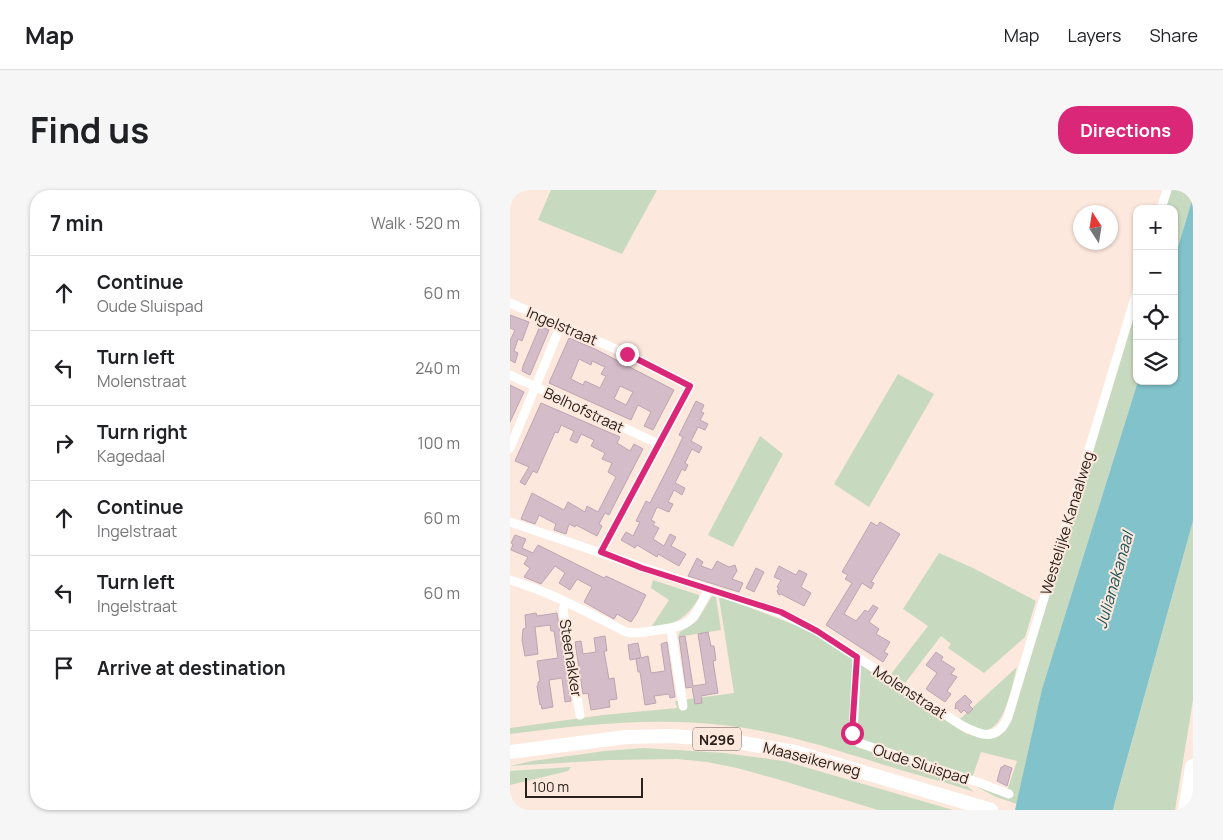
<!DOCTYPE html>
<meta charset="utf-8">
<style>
body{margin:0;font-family:Manrope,sans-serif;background:#f6f6f6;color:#202124}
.controls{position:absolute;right:15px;top:15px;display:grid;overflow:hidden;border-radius:10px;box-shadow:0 1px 4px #0004}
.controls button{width:45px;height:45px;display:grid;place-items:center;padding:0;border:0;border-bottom:1px solid #e0e0e0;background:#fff;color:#202124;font:25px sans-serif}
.compass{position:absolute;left:563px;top:15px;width:45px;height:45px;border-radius:50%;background:#fff;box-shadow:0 1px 4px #0004;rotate:348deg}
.scale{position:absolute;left:15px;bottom:12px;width:118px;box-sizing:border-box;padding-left:5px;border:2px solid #2a211c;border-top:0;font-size:14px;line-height:18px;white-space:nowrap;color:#2a211c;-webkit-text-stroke:4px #fce8dd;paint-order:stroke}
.stop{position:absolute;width:15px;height:15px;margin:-11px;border:4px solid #db2777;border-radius:50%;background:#fff}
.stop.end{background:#db2777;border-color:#fff;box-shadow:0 1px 5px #0008}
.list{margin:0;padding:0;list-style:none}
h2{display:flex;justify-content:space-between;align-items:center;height:65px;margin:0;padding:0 20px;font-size:21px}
h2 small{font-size:16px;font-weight:400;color:#757577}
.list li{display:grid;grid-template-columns:32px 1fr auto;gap:15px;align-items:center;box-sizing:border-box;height:75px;padding:0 20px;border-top:1px solid #e0e0e0}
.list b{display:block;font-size:19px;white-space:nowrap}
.list p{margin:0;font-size:16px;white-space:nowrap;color:#757577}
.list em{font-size:16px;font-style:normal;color:#757577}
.icon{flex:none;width:28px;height:28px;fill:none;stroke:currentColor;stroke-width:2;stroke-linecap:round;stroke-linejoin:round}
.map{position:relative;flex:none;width:683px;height:620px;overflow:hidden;border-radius:20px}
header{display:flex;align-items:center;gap:30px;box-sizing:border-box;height:70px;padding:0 25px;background:#fff;border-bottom:1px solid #e0e0e0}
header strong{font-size:24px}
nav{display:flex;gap:28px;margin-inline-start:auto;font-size:18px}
.intro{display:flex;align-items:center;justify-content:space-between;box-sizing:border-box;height:120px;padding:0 30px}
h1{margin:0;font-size:35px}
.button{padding:12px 22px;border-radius:20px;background:#db2777;color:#fff;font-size:18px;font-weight:700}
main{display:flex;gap:30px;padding:0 30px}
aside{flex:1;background:#fff;border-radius:20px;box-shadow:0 1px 4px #0004}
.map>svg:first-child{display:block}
.green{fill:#c7d9be}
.water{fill:#82c2ca}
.building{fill:#d5bcc9;stroke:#bda5b2;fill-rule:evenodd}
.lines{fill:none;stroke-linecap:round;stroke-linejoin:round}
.minor{stroke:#fff;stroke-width:9}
.primary{stroke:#fff;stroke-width:14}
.motorway{stroke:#fff;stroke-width:16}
.route{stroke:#db2777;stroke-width:6}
.labels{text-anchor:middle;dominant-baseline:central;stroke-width:4;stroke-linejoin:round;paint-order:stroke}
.shield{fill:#fce8dd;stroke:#695d56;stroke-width:1}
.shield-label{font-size:14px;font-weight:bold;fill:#2a211c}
.street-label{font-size:15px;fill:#2a211c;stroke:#fce8dd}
.water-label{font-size:16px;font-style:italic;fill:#1f565c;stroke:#fce8dd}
</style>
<header>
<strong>Map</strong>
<nav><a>Map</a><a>Layers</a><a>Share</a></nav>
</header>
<div class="intro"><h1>Find us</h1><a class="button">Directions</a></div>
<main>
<aside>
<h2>7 min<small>Walk · 520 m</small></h2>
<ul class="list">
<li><svg class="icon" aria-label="ahead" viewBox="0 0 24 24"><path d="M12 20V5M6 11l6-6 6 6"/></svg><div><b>Continue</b><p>Oude Sluispad</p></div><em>60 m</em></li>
<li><svg class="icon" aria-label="left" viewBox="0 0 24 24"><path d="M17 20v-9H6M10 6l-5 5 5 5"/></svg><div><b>Turn left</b><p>Molenstraat</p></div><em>240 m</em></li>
<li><svg class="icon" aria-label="right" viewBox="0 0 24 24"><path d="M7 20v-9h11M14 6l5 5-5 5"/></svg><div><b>Turn right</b><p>Kagedaal</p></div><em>100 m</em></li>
<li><svg class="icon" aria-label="ahead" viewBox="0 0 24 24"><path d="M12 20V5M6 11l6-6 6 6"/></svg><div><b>Continue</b><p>Ingelstraat</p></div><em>60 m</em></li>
<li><svg class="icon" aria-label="left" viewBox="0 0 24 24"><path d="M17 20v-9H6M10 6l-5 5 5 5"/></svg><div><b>Turn left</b><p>Ingelstraat</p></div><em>60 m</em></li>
<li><svg class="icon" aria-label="arrive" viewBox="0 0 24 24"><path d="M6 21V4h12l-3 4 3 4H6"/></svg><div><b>Arrive at destination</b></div></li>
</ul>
</aside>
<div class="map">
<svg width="683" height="620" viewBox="0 0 683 620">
<rect width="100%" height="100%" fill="#fce8dd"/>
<g class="green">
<path d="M41,0H147L112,64L28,30Z"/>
<path d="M660,0H683V7L664,70V19H654Z"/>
<path d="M627,109L628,191L532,499L507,614L486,607L452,589L495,607L507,571L471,562L462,588L439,581L464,602C437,592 409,586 381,577C325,560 270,541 212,535C141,527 70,535 0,544V538L93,525L167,518L165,511L224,503L209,408L212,407L298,440L455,543L464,546L490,542Z"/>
<path d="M388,184L424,204L359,317L324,294Z"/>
<path d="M250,246L273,264L223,357L198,345Z"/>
<path d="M683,331V510L665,620H603Z"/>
<path d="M429,363L463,378L526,411L515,447L474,483L438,458L441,454L431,446L395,493L381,484L418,436L393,419Z"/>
<path d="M143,390L189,405V408C173,432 167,432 140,439L159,410L141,398Z"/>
<path d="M202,406L206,407L211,440L168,447L170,442L187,431Z"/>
<path d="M507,477C502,494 495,544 471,540C463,539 456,533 450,529Z"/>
<path d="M134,558L214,563L274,571L443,620H368L267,589L227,578L197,572L167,569L99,570L0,576L22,571L95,561Z"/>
<path d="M61,577L58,581L0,595V581Z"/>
</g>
<path class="water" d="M683,7V331L605,612L603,620H505L532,499L628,191H664V70Z"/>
<g class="building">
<path d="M0,125L19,132L12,151L8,149L4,161L8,163L5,173L0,170V151L5,140L0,138Z"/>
<path d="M30,136L39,140L20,185L12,181L13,176Z"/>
<path d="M59,148L85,159L164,200L143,240L134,236L141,222L128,215L121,230L39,193ZM69,169L81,175L82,171L95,177L91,184L96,186L90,198L75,191L73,195L61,189ZM110,196L123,202L116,215L104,209Z"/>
<path d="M0,195L14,202L0,232Z"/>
<path d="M186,211L194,215L191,222L194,223L190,230L198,234L195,240L188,237L181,251L192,257L189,263L182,259L175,273L178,275L175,281L172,279L165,293L175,298L172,305L164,300L158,312L163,314L159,322L147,317L141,330L145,332L143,335L149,338L143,349L154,356L160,344L166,347L161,356L176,364L169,376L148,364L147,367L127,355L125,358L111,350L116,342L123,346L130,332L126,331L136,311L140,313L160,274L173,247L169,245Z"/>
<path d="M31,213L110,247L107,253L120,261L124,254L133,259L99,325L95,323L89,334L92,336L87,346L66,335L65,337L59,334L56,344L44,340L46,334L29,325L25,334L11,329L22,303L54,320L58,312L75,322L77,316L88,322L106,287L98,282L102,273L92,269L95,263L81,256L84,250L71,244L67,253L64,252L60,250L64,241L51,235L48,243L45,242L27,283L23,281L15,295L10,292L19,277L5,271Z"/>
<path d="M361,332L367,336L370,332L390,344L361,392L364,393L361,399L352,393L334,424L346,431L355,420L358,422L363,415L368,418L359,432L369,439L366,444L380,452L374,462L378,464L373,472L316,435L342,393L335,389L338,385L332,382Z"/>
<path d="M5,345L16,349L12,358L23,363L28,355L94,388L96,386L136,405L127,423L121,432L107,424L104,429L95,424L74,412L82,397L67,389L60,400L49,393L55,383L45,376L31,394L14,387L20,378L14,374L18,367L1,360L3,354L1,353Z"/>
<path d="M187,368L193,372L191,376L202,380L207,371L219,377L225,375L227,381L222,389L233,393L229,402L178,386Z"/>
<path d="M269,376L286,385L289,380L297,384L291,397L301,403L294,416L271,404L269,405L267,401L269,398L267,397L271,390L264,387Z"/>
<path d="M246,378L254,382L244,402L236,398Z"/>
<path d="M26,423L27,426L47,423L61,511L55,512L52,488L39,490L43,517L32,519L31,514L30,515L27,496H28V492L30,491L27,471L48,468L44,441H41L40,435L25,437L28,464L15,466L12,450L13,439L16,438L15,425Z"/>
<path d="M198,442L201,456H204L206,470L203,471L208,503L191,506L192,513L185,514L182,497L176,498L169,447L175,446L183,496L196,494L188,444Z"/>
<path d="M95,446L97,461H94L99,489L104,488L107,509L99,510L100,517L81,520L78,503L73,504L65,452L71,451L73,464L86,462L84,448Z"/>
<path d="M157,452L165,507L160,508L159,504L144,506L146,513L135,515L130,482H128L126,469L130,468L120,470L118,455L128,453L131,468L138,466L141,483L155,481L151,454Z"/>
<path d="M426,462L433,467L431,470L445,479L441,484L447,487L437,501L441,504L435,512L416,499L427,483L416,475Z"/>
<path d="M455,505L462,512L459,515L463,519L458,524L454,520L451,523L447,518L445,519L446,513Z"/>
<path d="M494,575L502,578L497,596L487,591L491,577H493Z"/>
</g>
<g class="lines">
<g class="minor">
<path d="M651,19L657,0"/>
<path d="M0,113L117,164L180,196L91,362"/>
<path d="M0,185L149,254"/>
<path d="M0,258L51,135"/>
<path d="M0,332L132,377L271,423L307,441L451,535C470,545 487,553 498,527L627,101"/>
<path d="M0,390C41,402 78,423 116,442C127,444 136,442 147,440C184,436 182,430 199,399"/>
<path d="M56,412L53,420L70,525"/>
<path d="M161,439L173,516"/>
<path d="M347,467L343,543L349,553L470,593L499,604"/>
</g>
<path class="primary" d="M0,562L116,547L162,546L222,551L285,562L481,620"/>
<path class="motorway" d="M676,620L683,577"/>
</g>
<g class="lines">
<path class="route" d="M117,164L180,196L91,362L132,378L271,422L307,441L347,467L342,543"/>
</g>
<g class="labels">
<rect class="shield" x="183" y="537.5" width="48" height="23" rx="4"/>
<g class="shield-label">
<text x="207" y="549">N296</text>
</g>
<g class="street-label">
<text transform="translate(52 136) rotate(23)">Ingelstraat</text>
<text transform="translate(74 220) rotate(25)">Belhofstraat</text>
<text transform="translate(557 333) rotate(-73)">Westelijke Kanaalweg</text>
<text transform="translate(61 468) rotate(81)">Steenakker</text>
<text transform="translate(400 502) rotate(33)">Molenstraat</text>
<text transform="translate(302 569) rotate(14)">Maaseikerweg</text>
<text transform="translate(411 574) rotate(18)">Oude Sluispad</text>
</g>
<g class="water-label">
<text transform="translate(604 390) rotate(-74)">Julianakanaal</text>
</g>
</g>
</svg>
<div class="controls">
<button>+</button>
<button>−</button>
<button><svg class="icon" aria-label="locate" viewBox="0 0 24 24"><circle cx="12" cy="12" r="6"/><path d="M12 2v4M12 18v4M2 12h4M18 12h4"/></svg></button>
<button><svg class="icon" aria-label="layers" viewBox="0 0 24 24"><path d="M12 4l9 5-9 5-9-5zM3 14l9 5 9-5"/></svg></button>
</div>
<svg class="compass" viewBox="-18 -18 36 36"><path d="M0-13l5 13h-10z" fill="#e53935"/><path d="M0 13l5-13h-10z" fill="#757577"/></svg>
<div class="scale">100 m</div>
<div class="stop" style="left:342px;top:543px"></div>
<div class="stop end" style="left:117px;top:164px"></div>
</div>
</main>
